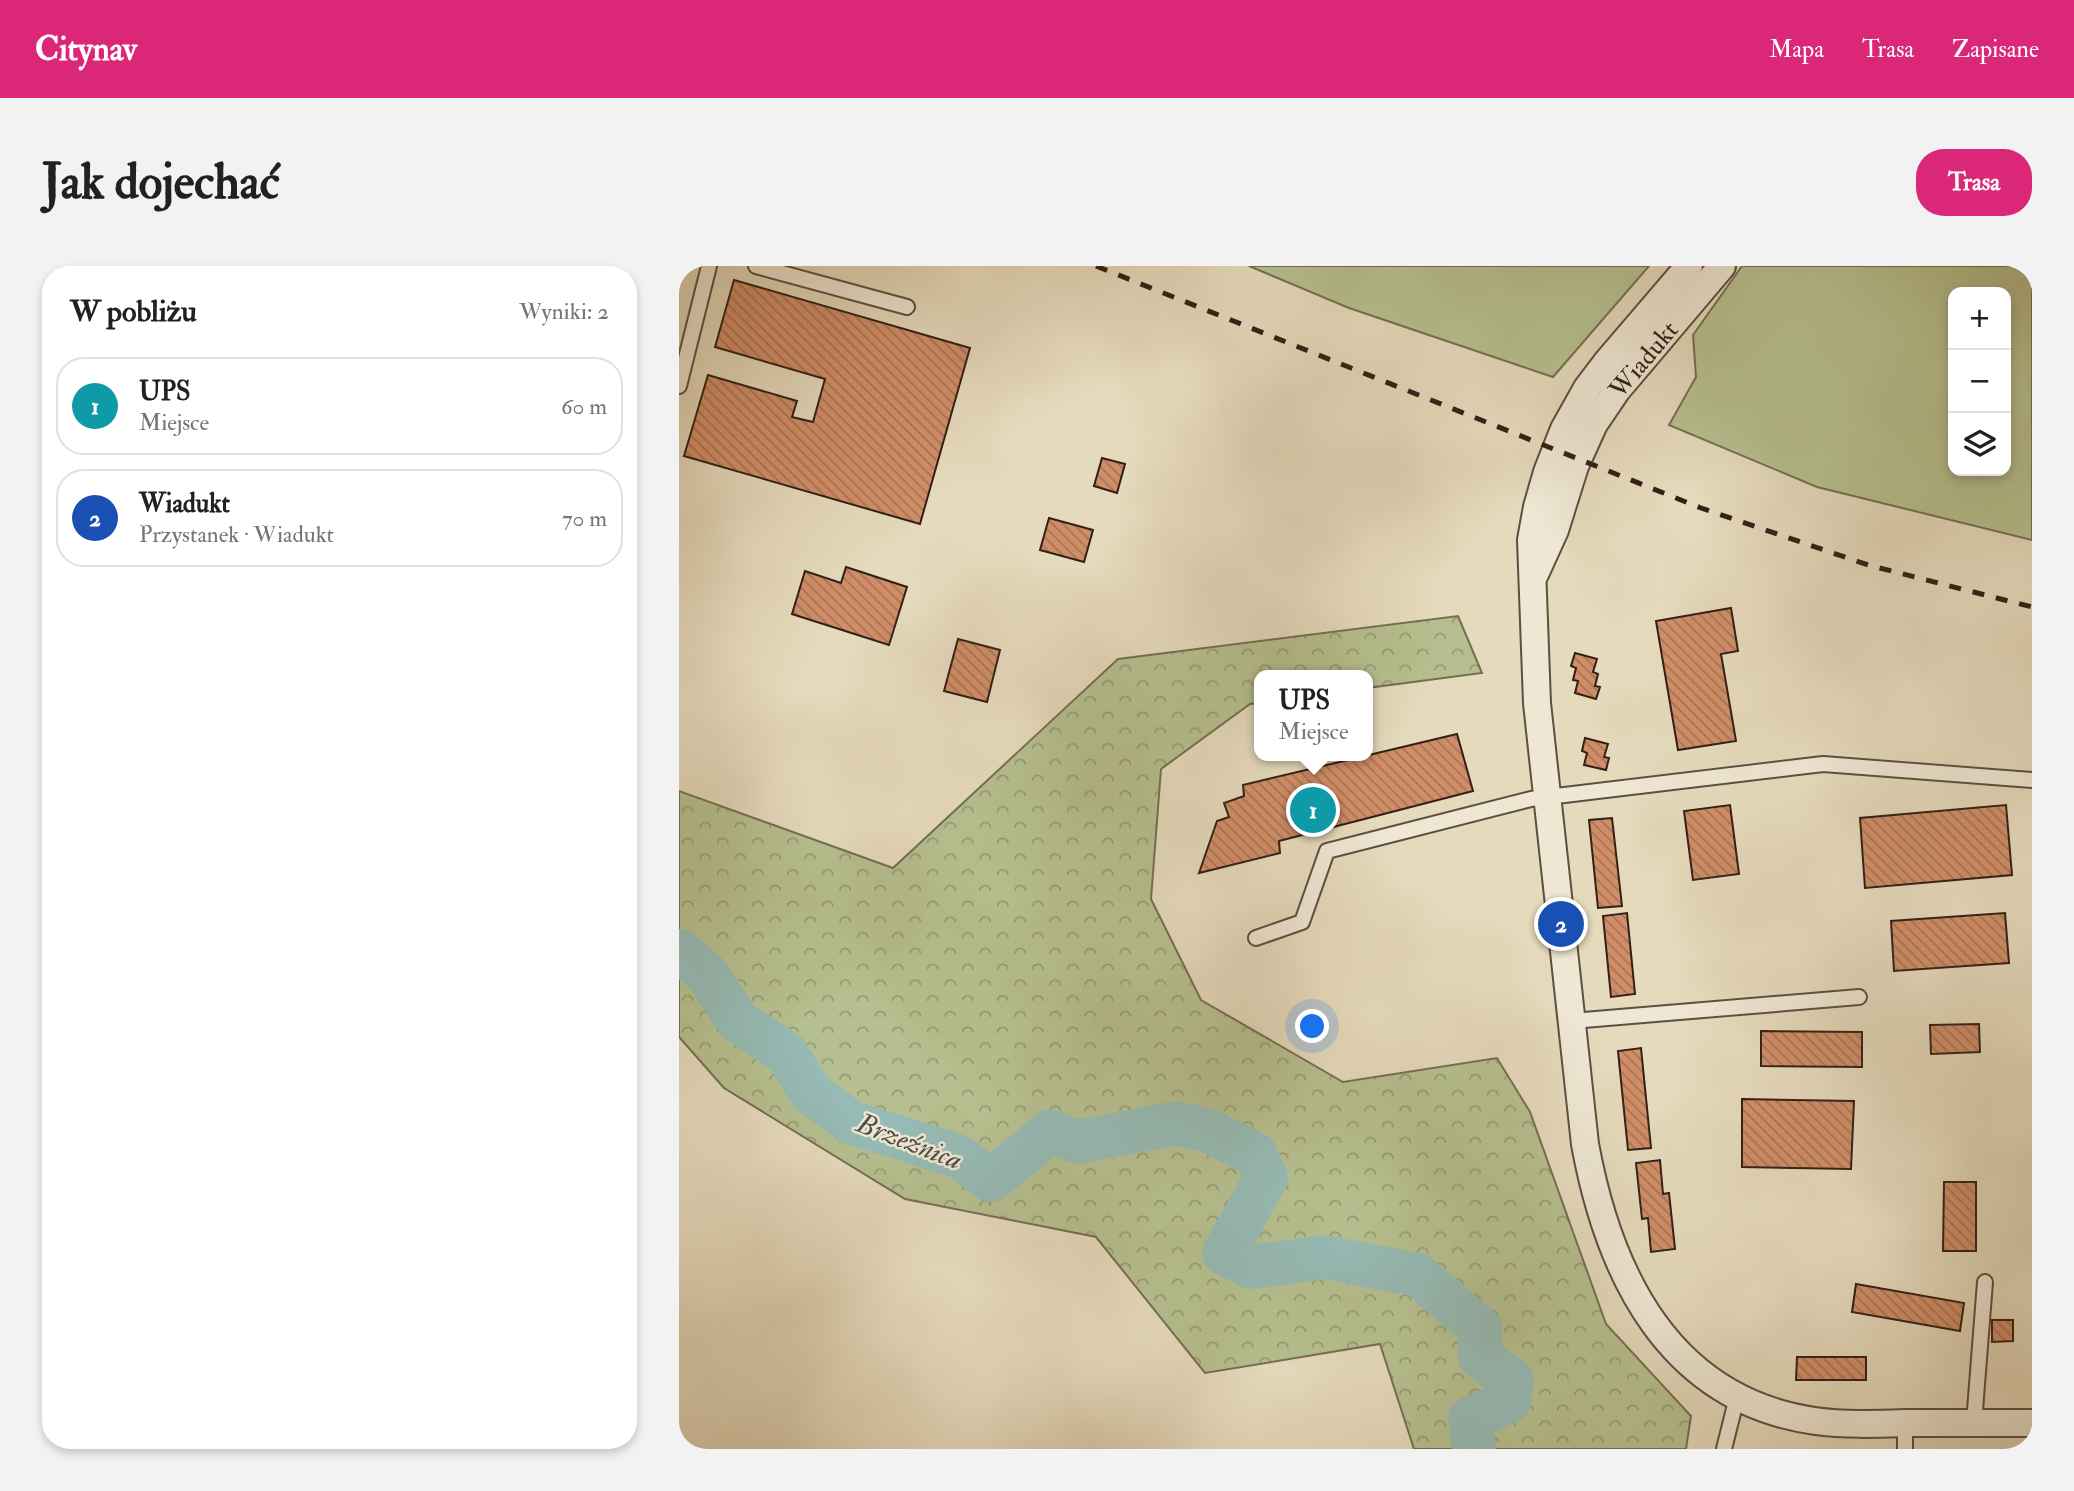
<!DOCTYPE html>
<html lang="pl">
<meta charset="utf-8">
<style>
body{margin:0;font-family:"IM FELL Double Pica",serif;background:#f2f2f2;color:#202124}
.controls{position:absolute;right:21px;top:21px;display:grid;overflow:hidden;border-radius:14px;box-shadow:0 4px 10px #0003}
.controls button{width:63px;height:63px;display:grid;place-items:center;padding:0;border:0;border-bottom:2px solid #e0e0e0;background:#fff;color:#202124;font:35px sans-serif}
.you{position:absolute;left:634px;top:761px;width:24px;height:24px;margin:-18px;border:5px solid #fff;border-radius:50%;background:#1a73e8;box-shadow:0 0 0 10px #1a73e833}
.badge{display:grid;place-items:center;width:46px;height:46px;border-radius:50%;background:#db2777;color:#fff;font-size:23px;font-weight:700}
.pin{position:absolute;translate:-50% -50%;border:4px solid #fff;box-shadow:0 2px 7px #0006}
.popup{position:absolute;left:575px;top:404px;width:119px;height:91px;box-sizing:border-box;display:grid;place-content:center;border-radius:14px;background:#fff;filter:drop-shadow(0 2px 5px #0005);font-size:23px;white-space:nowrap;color:#757577}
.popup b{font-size:26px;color:#202124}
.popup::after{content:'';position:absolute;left:50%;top:100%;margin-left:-14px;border:14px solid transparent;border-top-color:#fff}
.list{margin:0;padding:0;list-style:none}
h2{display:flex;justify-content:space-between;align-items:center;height:91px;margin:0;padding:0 28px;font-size:30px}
h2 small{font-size:23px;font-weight:400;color:#757577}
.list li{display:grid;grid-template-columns:46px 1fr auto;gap:21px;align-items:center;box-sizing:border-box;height:98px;margin:0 14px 14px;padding:0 14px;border:2px solid #e0e0e0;border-radius:28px}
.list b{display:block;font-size:26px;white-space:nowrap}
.list p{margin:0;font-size:23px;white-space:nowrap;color:#757577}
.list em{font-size:23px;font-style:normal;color:#757577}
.icon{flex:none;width:38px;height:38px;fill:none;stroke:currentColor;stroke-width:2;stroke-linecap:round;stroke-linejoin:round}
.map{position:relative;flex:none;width:1353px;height:1183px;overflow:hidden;border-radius:28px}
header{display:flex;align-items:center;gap:42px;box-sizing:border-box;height:98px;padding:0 35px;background:#db2777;color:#fff}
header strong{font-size:33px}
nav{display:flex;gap:38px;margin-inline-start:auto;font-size:24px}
.intro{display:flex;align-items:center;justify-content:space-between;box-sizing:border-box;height:168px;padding:0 42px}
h1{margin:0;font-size:49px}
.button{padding:18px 32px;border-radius:28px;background:#db2777;color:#fff;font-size:24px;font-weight:700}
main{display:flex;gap:42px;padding:0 42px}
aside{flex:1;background:#fff;border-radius:28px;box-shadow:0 4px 10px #0003}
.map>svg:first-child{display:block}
.green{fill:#b6bf8f;stroke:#746f53;stroke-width:2;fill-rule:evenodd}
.forest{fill:url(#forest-crowns);stroke:#746f53;stroke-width:2}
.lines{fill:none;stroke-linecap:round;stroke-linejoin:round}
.river{stroke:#96bab4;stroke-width:44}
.building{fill:url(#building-back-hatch);stroke:#321f17;stroke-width:2}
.service-casing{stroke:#5f4e40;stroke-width:18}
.minor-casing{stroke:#5f4e40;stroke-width:30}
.service{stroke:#eee7d3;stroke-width:14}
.minor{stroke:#eee7d3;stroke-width:26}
.rail{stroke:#321f17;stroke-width:5;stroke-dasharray:12 12;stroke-linecap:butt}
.labels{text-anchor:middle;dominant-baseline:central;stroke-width:5;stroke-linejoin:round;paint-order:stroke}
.street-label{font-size:26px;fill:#321f17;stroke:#eee7d3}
.water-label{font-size:28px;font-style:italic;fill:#504e46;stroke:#eee7d3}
</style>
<header>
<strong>Citynav</strong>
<nav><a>Mapa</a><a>Trasa</a><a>Zapisane</a></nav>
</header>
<div class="intro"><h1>Jak dojechać</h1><a class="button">Trasa</a></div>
<main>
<aside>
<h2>W pobliżu<small>Wyniki: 2</small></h2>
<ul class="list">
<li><span class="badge" style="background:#0f9aa8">1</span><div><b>UPS</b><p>Miejsce</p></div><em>60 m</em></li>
<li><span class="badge" style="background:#1a4fb4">2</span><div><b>Wiadukt</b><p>Przystanek · Wiadukt</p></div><em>70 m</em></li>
</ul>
</aside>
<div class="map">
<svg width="1353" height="1183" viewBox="0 0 1353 1183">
<defs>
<pattern id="forest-crowns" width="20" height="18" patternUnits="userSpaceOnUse" patternTransform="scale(1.75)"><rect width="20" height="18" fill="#b6bf8f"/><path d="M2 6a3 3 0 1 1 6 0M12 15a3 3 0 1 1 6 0" fill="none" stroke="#959b74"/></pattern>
<pattern id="building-back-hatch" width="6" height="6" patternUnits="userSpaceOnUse" patternTransform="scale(1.75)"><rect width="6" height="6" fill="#d08e68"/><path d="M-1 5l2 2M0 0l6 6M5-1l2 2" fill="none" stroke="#a97355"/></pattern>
</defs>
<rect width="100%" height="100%" fill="#e5dabc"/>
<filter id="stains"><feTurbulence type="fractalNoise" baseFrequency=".00286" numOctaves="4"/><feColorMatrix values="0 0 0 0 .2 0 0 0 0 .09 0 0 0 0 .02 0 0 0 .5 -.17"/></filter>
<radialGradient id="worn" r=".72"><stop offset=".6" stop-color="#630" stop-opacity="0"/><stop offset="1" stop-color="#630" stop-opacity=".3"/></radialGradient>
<g class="green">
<path d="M570,0H970L874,111L670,42Z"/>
<path d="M1063,0H1353V274L1138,221L990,159L1017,111L1014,69ZM1274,26H1327V205H1274Z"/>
</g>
<path class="forest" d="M779,350L803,407L688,422V409H580V437L571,438L482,503L472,633L522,734L664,816L818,792L851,846L927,1058L1012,1150L1007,1183H735L701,1078L526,1107L417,971L226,933L45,822L0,771V525L214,602L439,393Z"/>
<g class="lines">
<path class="river" d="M0,685L28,708L59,755L107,787L133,828L173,857L279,890L312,914L371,866L400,876L497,857L530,865L576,888L587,912L545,987L572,1001L646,991L739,1009L801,1062V1091L833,1114L830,1135L791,1153L795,1183"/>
</g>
<g class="building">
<path d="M55,14L291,82L241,258L5,190L29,109L118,135L113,151L134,156L146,113L36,81Z"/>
<path d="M423,192L446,198L438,227L415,220Z"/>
<path d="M370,252L414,264L405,296L361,284Z"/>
<path d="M167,301L228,321L210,379L113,348L126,305L162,317Z"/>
<path d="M1052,342L1059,385L1042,388L1057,475L999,484L977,355Z"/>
<path d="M279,373L321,384L308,436L265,425Z"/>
<path d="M896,387L918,393L914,406L919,408L916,420L921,421L917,433L896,427L899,415L894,414L897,402L892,400Z"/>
<path d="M778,468L794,525L600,575L601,587L520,607L538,555L550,551L545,537L565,530L564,519Z"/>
<path d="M906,472L929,478L925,491L930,492L927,504L905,499L908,487L903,485Z"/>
<path d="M1051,539L1060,608L1014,614L1005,545Z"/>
<path d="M1327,539L1333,609L1186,622L1181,552Z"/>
<path d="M933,552L943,640L919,642L910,554Z"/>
<path d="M948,647L956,728L932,731L924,650Z"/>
<path d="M1326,647L1330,697L1215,705L1212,655Z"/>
<path d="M1300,758L1301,786L1252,788L1251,759Z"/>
<path d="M1082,765L1183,766V801L1082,800Z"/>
<path d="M962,782L972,882L949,884L939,785Z"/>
<path d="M1063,833L1175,835L1172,903L1063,901Z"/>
<path d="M981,894L984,928L990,927L996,983L972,986L969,952L963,953L957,897Z"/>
<path d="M1265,916H1297V985H1264Z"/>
<path d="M1177,1018L1285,1037L1281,1065L1173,1046Z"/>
<path d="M1313,1054H1334V1075L1313,1076Z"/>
<path d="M1118,1091H1187V1114H1117Z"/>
</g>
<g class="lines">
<g class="service-casing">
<g id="service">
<path d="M77,0L228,41"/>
<path d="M0,120L30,0"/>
<path d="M577,672L623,656L648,585L852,533L1144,498L1353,514"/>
<path d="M893,755L1180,731"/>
<path d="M1226,1157V1183"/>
<path d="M1295,1157L1306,1016"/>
<path d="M1045,1183L1058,1131"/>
</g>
</g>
<g class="minor-casing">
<g id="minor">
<path d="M1010,0L927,97L908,122L885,163L868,206L858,241L852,274L858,437L906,878C930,1009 990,1134 1136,1155C1165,1159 1196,1158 1226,1157C1268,1157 1311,1157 1353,1157"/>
<path d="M856,308L876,264L896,200L915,158L938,124L1043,0"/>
</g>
</g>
<use href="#service" class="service"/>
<use href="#minor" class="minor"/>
<path class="rail" d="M417,0L1022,242L1189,299L1353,341"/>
</g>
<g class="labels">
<g class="street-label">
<text transform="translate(965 94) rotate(-50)">Wiadukt</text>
</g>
<g class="water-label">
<text transform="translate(230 876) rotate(21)">Brzeźnica</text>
</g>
</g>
<rect width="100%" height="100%" filter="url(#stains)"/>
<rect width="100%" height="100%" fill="url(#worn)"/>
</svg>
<div class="controls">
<button>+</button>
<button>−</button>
<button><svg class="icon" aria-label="layers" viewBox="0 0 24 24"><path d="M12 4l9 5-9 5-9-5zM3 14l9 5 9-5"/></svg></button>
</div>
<div class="you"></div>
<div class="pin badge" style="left:634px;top:544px;background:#0f9aa8">1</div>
<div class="popup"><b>UPS</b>Miejsce</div>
<div class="pin badge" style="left:882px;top:658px;background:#1a4fb4">2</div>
</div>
</main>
